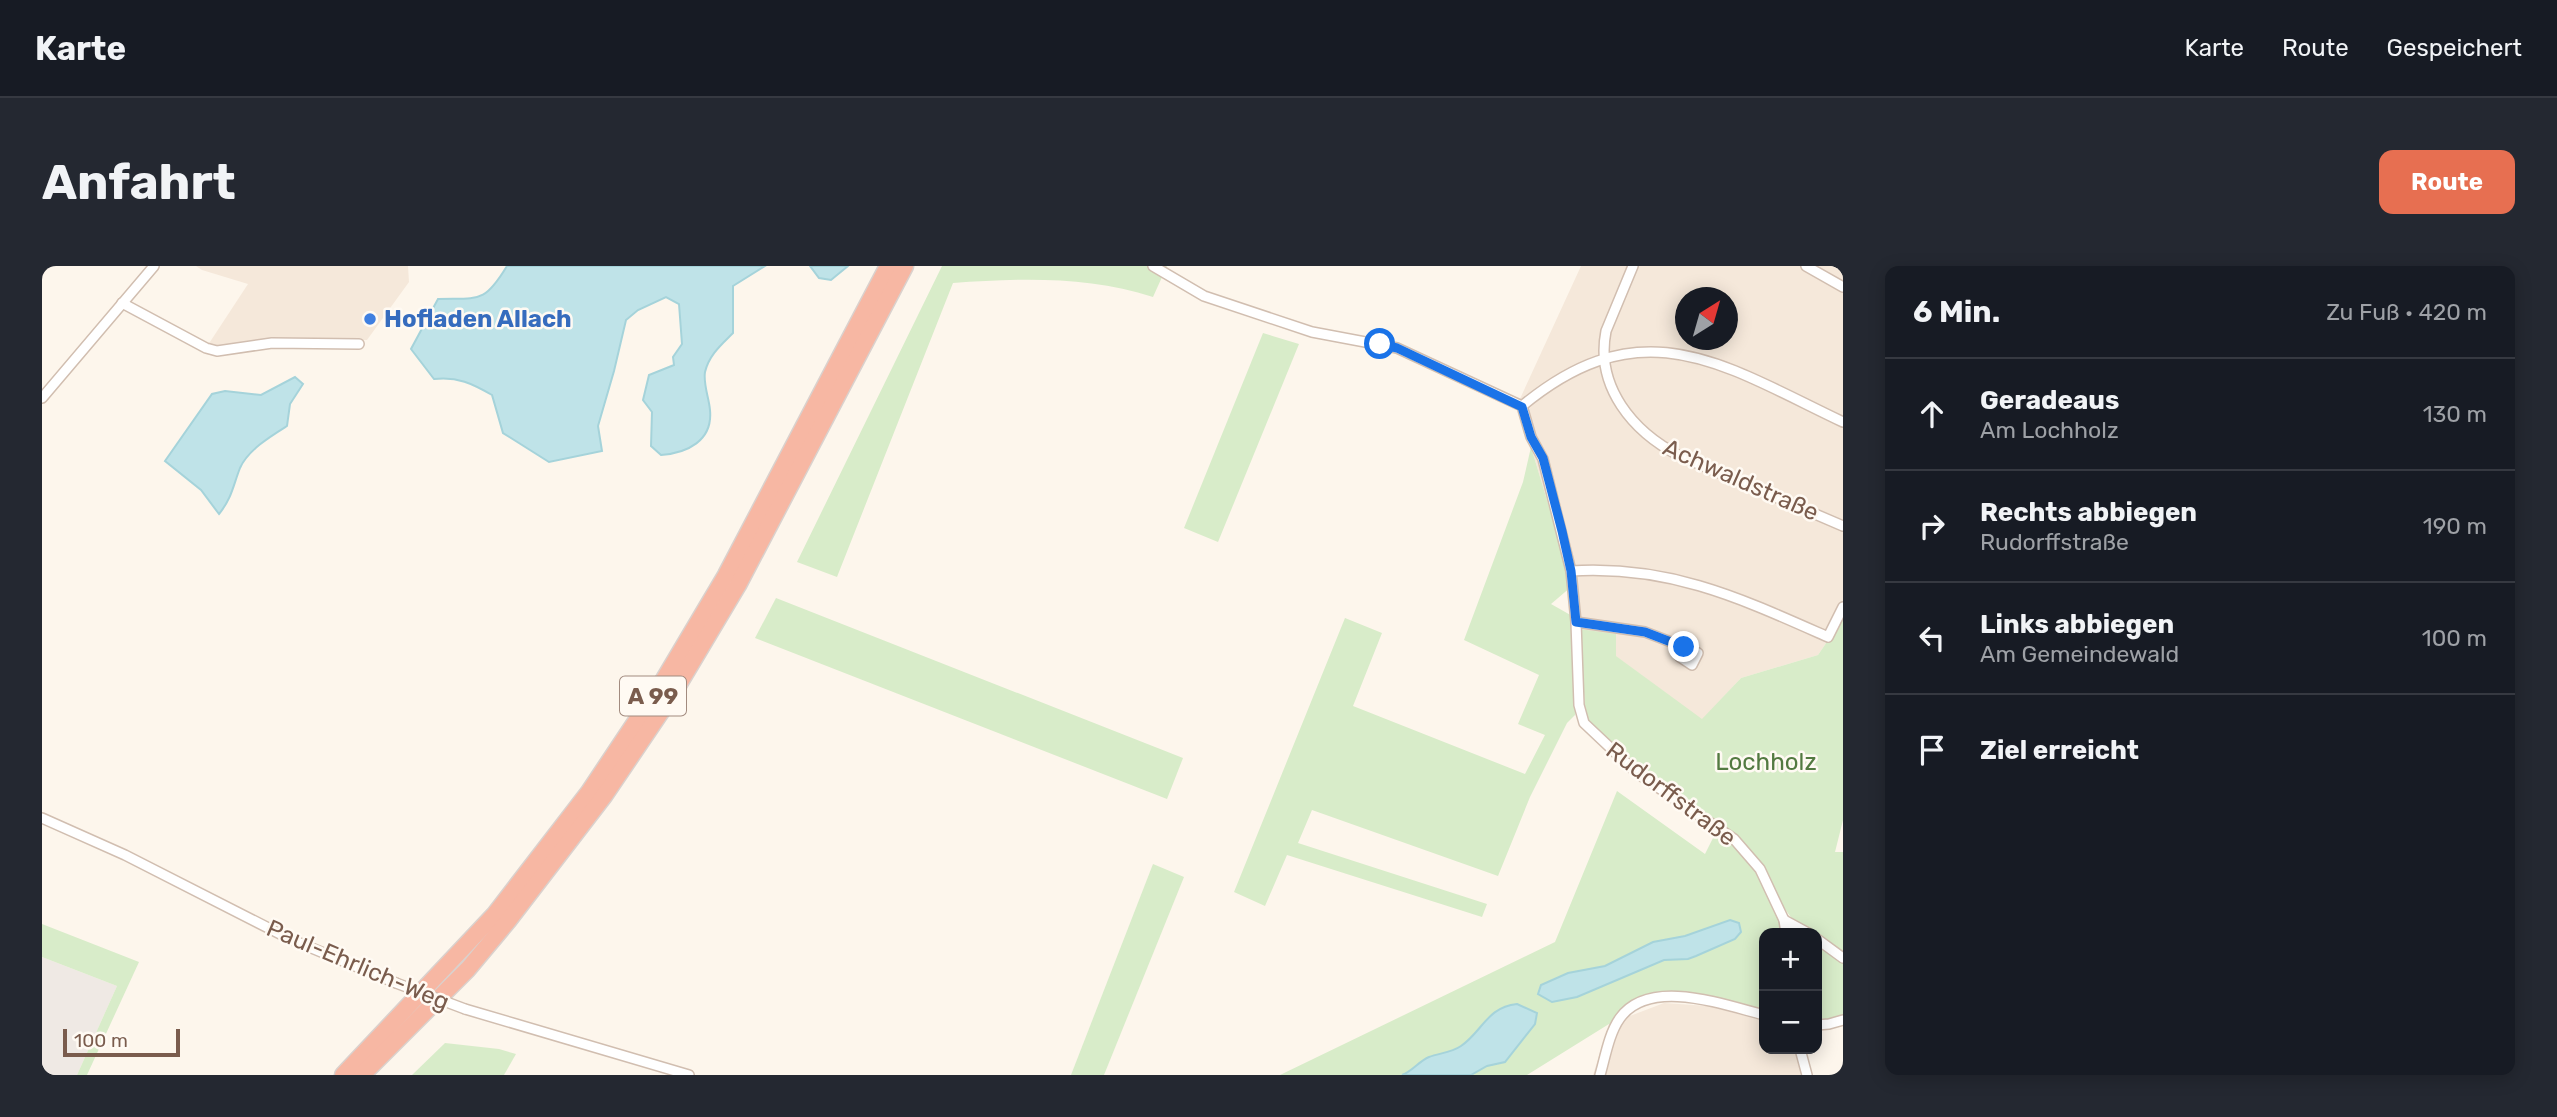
<!DOCTYPE html>
<html lang="de">
<meta charset="utf-8">
<style>
body{margin:0;font-family:Rubik,sans-serif;background:#242831;color:#f1f3f6}
.controls{position:absolute;right:21px;bottom:21px;display:grid;overflow:hidden;border-radius:14px;box-shadow:0 4px 18px #0003}
.controls button{width:63px;height:63px;display:grid;place-items:center;padding:0;border:0;border-bottom:2px solid #363941;background:#171b24;color:#f1f3f6;font:35px sans-serif}
.compass{position:absolute;left:1633px;top:21px;width:63px;height:63px;border-radius:50%;background:#171b24;box-shadow:0 4px 18px #0003;rotate:37deg}
.scale{position:absolute;left:21px;bottom:18px;width:117px;box-sizing:border-box;padding-left:7px;border:4px solid #7a5c4d;border-top:0;font-size:19px;line-height:24px;white-space:nowrap;color:#7a5c4d;-webkit-text-stroke:5px #fffaf3;paint-order:stroke}
.stop{position:absolute;width:21px;height:21px;margin:-16px;border:5px solid #1a73e8;border-radius:50%;background:#fff}
.stop.end{background:#1a73e8;border-color:#fff;box-shadow:0 2px 7px #0008}
.list{margin:0;padding:0;list-style:none}
h2{display:flex;justify-content:space-between;align-items:center;height:91px;margin:0;padding:0 28px;font-size:30px}
h2 small{font-size:23px;font-weight:400;color:#9ea1a6}
.list li{display:grid;grid-template-columns:46px 1fr auto;gap:21px;align-items:center;box-sizing:border-box;height:112px;padding:0 28px;border-top:2px solid #363941}
.list b{display:block;font-size:26px;white-space:nowrap}
.list p{margin:0;font-size:23px;white-space:nowrap;color:#9ea1a6}
.list em{font-size:23px;font-style:normal;color:#9ea1a6}
.icon{flex:none;width:38px;height:38px;fill:none;stroke:currentColor;stroke-width:2;stroke-linecap:round;stroke-linejoin:round}
.map{position:relative;flex:none;width:1801px;height:809px;overflow:hidden;border-radius:14px}
header{display:flex;align-items:center;gap:42px;box-sizing:border-box;height:98px;padding:0 35px;background:#171b24;border-bottom:2px solid #363941}
header strong{font-size:33px}
nav{display:flex;gap:38px;margin-inline-start:auto;font-size:24px}
.intro{display:flex;align-items:center;justify-content:space-between;box-sizing:border-box;height:168px;padding:0 42px}
h1{margin:0;font-size:49px}
.button{padding:18px 32px;border-radius:14px;background:#e76f51;color:#fff;font-size:24px;font-weight:700}
main{display:flex;gap:42px;padding:0 42px}
aside{flex:1;background:#171b24;border-radius:14px;box-shadow:0 4px 18px #0003}
.map>svg:first-child{display:block}
.residential{fill:#f5e8da;fill-rule:evenodd}
.industrial{fill:#efe9e4}
.green{fill:#d8ecc9}
.water{fill:#bfe3e8;stroke:#a5d3da;stroke-width:2}
.lines{fill:none;stroke-linecap:round;stroke-linejoin:round}
.street-casing{stroke:#d1beb0;stroke-width:12}
.highway-casing{stroke:#dad1cd;stroke-width:19}
.street{stroke:#fff;stroke-width:9}
.highway{stroke:#f7b7a3;stroke-width:16}
.street-bridge-casing{stroke:#d1beb0;stroke-width:12;stroke-linecap:butt}
.street-bridge{stroke:#fff;stroke-width:9}
.route{stroke:#1a73e8;stroke-width:9}
.shop-dot{fill:#3f7fe0;stroke:#fffaf3;stroke-width:2.5}
.labels{text-anchor:middle;dominant-baseline:central;stroke-width:5;stroke-linejoin:round;paint-order:stroke}
.shield{fill:#fffaf3;stroke:#a28b7f;stroke-width:2}
.shield-label{font-size:23px;font-weight:bold;fill:#7a5c4d}
.shop-label{font-size:24px;font-weight:bold;fill:#366cbe;stroke:#fffaf3;text-anchor:start}
.street-label{font-size:24px;fill:#7a5c4d;stroke:#fffaf3}
.park-label{font-size:24px;fill:#537a41;stroke:#fffaf3}
</style>
<header>
<strong>Karte</strong>
<nav><a>Karte</a><a>Route</a><a>Gespeichert</a></nav>
</header>
<div class="intro"><h1>Anfahrt</h1><a class="button">Route</a></div>
<main>
<div class="map">
<svg width="1801" height="809" viewBox="0 0 1801 809">
<rect width="100%" height="100%" fill="#fdf6ec"/>
<g class="residential">
<path d="M154,0H366L367,16L325,74L164,82L206,18L160,4Z"/>
<path d="M1539,0H1801V344L1797,358L1776,389L1699,412L1660,454L1537,363L1536,315L1524,297L1489,181L1477,135ZM1644,32H1686V74H1644Z"/>
<path d="M1622,737L1666,740L1722,755V783H1753L1761,809H1551L1567,758Z"/>
</g>
<path class="industrial" d="M0,691L75,720L35,809H0Z"/>
<g class="green">
<path d="M900,0H1125L1111,31C1047,10 979,12 911,17L795,311L755,296Z"/>
<path d="M1221,67L1257,78L1176,276L1142,262Z"/>
<path d="M1489,181L1524,297L1536,315L1509,338L1532,351L1533,449L1525,457L1488,531L1456,610L1270,544L1256,577L1445,638L1440,651L1245,589L1223,640L1192,626L1303,352L1340,367L1311,440L1483,508L1503,469L1476,458L1497,409L1422,374L1481,216Z"/>
<path d="M734,332L1141,492L1125,533L713,372Z"/>
<path d="M1801,344V554L1793,586H1801V690L1775,671V667C1755,665 1742,643 1734,627L1740,667H1722V747C1694,740 1634,717 1608,730C1596,737 1584,749 1573,757L1567,758L1485,809H1238L1513,676L1575,525L1663,588L1678,558L1563,473L1544,452L1537,363L1574,368V390L1660,453L1699,412L1776,389L1797,358Z"/>
<path d="M1111,598L1142,611L1062,809H1029Z"/>
<path d="M0,658L97,696L45,809H35L75,720L0,691Z"/>
<path d="M1775,678L1801,697V751L1777,756H1775Z"/>
<path d="M403,777L457,783L474,788L462,809H370Z"/>
</g>
<g class="water">
<path d="M465,0H723L691,20V67C679,79 667,89 663,106C661,118 667,132 668,144C671,175 645,187 619,189L609,180L610,146L601,134L607,109L632,99L631,91L640,78L637,38L624,31L596,44L584,54L572,105L556,160L560,185L507,196L461,167L450,129C431,118 415,110 392,113L369,83L396,33C437,32 442,38 465,0Z"/>
<path d="M768,0H806L789,14L777,12Z"/>
<path d="M253,111L261,118L248,138L245,160C229,170 206,184 198,202C191,220 190,232 177,248L159,224L123,195L170,128L183,125L219,129Z"/>
<path d="M1688,654L1697,657L1699,666L1693,673L1654,690L1646,693L1622,694L1535,731L1510,736L1496,728L1499,719L1526,707L1563,700L1611,676L1643,670Z"/>
<path d="M1475,738L1495,747L1493,758L1463,796L1445,800L1429,809H1360C1371,805 1377,795 1387,791C1397,787 1409,787 1419,780C1440,766 1445,741 1475,738Z"/>
</g>
<g class="lines">
<g class="street-casing">
<g id="street">
<path d="M1111,0L1162,30L1270,66L1355,82L1480,140"/>
<path d="M1591,0L1564,65C1553,121 1591,166 1638,190L1801,260"/>
<path d="M1764,0L1801,21"/>
<path d="M80,37L164,82L175,85L230,77L317,78"/>
<path d="M0,132L112,0"/>
<path d="M1480,140L1489,171L1501,193L1529,305L1534,356L1537,439L1542,457L1595,507L1692,573L1718,603L1742,654L1744,667"/>
<path d="M1480,140C1601,40 1681,99 1801,156"/>
<path d="M1529,305C1628,299 1698,332 1786,371L1801,341"/>
<path d="M1534,356L1603,366L1642,381L1638,391L1650,399L1656,387L1642,381"/>
<path d="M0,552L83,589L248,673L354,717"/>
<path d="M1742,654L1766,667"/>
<path d="M1775,673L1801,692"/>
<path d="M423,743L647,809"/>
<path d="M1775,759L1787,758L1801,754"/>
<path d="M1758,783L1765,809"/>
<path d="M1558,809C1563,792 1567,767 1578,752C1608,711 1682,739 1722,749"/>
</g>
</g>
<g class="highway-casing">
<g id="highway">
<path d="M301,809L453,648L547,526L621,415L684,309L846,0"/>
<path d="M320,809L426,703L466,655L562,530L631,428L696,319L863,0"/>
</g>
</g>
<use href="#street" class="street"/>
<use href="#highway" class="highway"/>
<g class="street-bridge-casing">
<path id="street-bridge" d="M354,717L423,743"/>
</g>
<use href="#street-bridge" class="street-bridge"/>
</g>
<g class="lines">
<path class="route" d="M1338,78L1355,82L1480,141L1489,171L1501,192L1520,265L1529,305L1534,356L1603,366L1642,381"/>
</g>
<circle class="shop-dot" cx="328" cy="53" r="7"/>
<g class="labels">
<rect class="shield" x="578" y="410.5" width="66" height="39" rx="5"/>
<g class="shield-label">
<text x="611" y="430">A 99</text>
</g>
<g class="shop-label">
<text x="342" y="53">Hofladen Allach</text>
</g>
<g class="street-label">
<text transform="translate(1699 214) rotate(24)">Achwaldstraße</text>
<text transform="translate(1629 528) rotate(37)">Rudorffstraße</text>
<text transform="translate(316 699) rotate(23)">Paul-Ehrlich-Weg</text>
</g>
<g class="park-label">
<text x="1724" y="496">Lochholz</text>
</g>
</g>
</svg>
<div class="controls">
<button>+</button>
<button>−</button>
</div>
<svg class="compass" viewBox="-18 -18 36 36"><path d="M0-13l5 13h-10z" fill="#e53935"/><path d="M0 13l5-13h-10z" fill="#9ea1a6"/></svg>
<div class="scale">100 m</div>
<div class="stop" style="left:1338px;top:78px"></div>
<div class="stop end" style="left:1642px;top:381px"></div>
</div>
<aside>
<h2>6 Min.<small>Zu Fuß · 420 m</small></h2>
<ul class="list">
<li><svg class="icon" aria-label="ahead" viewBox="0 0 24 24"><path d="M12 20V5M6 11l6-6 6 6"/></svg><div><b>Geradeaus</b><p>Am Lochholz</p></div><em>130 m</em></li>
<li><svg class="icon" aria-label="right" viewBox="0 0 24 24"><path d="M7 20v-9h11M14 6l5 5-5 5"/></svg><div><b>Rechts abbiegen</b><p>Rudorffstraße</p></div><em>190 m</em></li>
<li><svg class="icon" aria-label="left" viewBox="0 0 24 24"><path d="M17 20v-9H6M10 6l-5 5 5 5"/></svg><div><b>Links abbiegen</b><p>Am Gemeindewald</p></div><em>100 m</em></li>
<li><svg class="icon" aria-label="arrive" viewBox="0 0 24 24"><path d="M6 21V4h12l-3 4 3 4H6"/></svg><div><b>Ziel erreicht</b></div></li>
</ul>
</aside>
</main>
